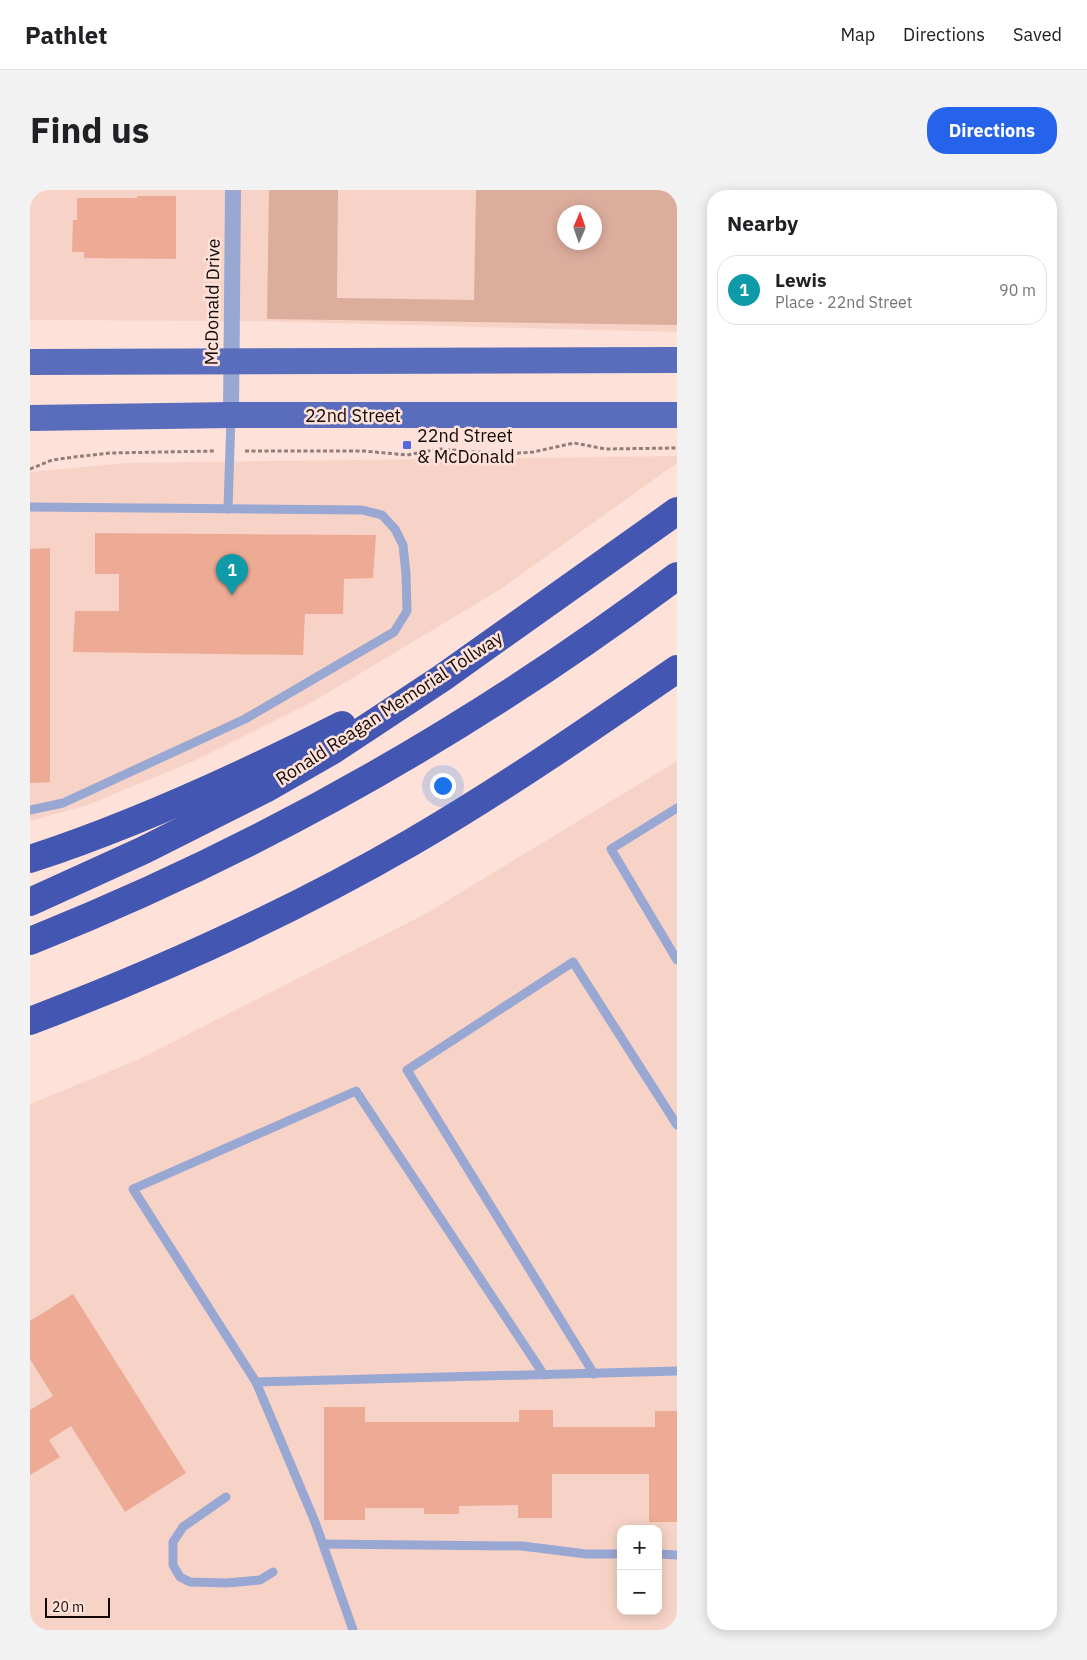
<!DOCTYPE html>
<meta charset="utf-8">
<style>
body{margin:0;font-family:"IBM Plex Sans",sans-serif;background:#f2f2f2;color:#202124}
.controls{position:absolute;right:15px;bottom:15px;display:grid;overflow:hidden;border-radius:10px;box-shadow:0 2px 12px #0003}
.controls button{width:45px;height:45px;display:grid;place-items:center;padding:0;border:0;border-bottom:1px solid #e0e0e0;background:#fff;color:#202124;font:25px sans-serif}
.compass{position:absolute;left:527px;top:15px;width:45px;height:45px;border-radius:50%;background:#fff;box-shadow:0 2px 12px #0003;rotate:2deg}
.scale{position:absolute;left:15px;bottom:12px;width:65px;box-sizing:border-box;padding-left:5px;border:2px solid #120906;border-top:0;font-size:14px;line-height:18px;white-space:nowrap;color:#120906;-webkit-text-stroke:4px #fee2d9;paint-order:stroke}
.you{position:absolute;left:412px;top:595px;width:18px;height:18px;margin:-12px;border:4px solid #fff;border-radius:50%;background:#1a73e8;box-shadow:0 0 0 8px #1a73e833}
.badge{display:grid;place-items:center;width:32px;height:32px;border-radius:50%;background:#2563eb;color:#fff;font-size:16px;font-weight:700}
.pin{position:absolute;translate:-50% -41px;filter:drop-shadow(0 1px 2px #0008)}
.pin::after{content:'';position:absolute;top:26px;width:18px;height:15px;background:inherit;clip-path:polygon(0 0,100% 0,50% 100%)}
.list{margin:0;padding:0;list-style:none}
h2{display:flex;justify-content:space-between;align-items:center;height:65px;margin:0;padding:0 20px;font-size:21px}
h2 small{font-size:16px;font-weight:400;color:#757577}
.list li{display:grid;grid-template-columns:32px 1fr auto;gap:15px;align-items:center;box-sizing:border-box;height:70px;margin:0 10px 10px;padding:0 10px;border:1px solid #e0e0e0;border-radius:20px}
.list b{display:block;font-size:19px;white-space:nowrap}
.list p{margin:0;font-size:16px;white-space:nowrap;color:#757577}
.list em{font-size:16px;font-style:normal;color:#757577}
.map{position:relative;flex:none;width:647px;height:1440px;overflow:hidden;border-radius:20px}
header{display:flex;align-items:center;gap:30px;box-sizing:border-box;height:70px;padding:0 25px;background:#fff;border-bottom:1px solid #e0e0e0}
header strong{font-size:24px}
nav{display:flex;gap:28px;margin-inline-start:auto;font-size:18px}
.intro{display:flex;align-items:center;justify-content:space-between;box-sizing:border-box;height:120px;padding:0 30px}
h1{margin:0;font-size:35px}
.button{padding:12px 22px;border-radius:20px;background:#2563eb;color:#fff;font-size:18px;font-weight:700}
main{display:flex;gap:30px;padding:0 30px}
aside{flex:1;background:#fff;border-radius:20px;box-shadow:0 2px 12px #0003}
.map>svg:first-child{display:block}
.built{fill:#f7d3c7;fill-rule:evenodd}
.green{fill:#dcad9d;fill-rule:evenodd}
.building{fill:#edaa94}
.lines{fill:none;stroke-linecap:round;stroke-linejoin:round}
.path{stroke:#917e78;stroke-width:3;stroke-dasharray:4 2.5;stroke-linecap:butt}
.lane{stroke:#99a7d3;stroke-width:9}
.street{stroke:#99a7d3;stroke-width:16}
.primary{stroke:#596dbc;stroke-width:26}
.highway{stroke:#4357b2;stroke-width:28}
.poi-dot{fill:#5169df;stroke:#fee2d9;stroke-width:2}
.labels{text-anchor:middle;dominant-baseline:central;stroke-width:5;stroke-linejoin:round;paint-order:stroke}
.street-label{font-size:18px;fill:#120906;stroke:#fee2d9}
.poi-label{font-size:18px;fill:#120906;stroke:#fee2d9;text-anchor:start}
</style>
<header>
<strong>Pathlet</strong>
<nav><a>Map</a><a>Directions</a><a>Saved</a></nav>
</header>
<div class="intro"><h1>Find us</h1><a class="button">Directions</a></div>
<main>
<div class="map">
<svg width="647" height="1440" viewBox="0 0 647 1440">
<rect width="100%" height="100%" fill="#fee2d9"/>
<g class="built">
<path d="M0,0H647V142L221,131L0,130ZM534,22H564V52H534Z"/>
<path d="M647,266V273L471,399L286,510L166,570L58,615L0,631V282L96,273Z"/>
<path d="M647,571V1440H0V914L107,870L397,723ZM591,1339H628V1421H591Z"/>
</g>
<path class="green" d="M239,0H308L307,108L444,110L446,0H647V135L237,129ZM534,22H564V52H534Z"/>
<g class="building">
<path d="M107,6H146V69L54,68V62H42L43,30H47V8H107Z"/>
<path d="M65,343L346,345L343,388L314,389L313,424H275L273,465L43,462L45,421H89V384H65Z"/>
<path d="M20,358V592L0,593V359Z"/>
<path d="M43,1104L156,1283L95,1322L41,1236L19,1250L30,1267L0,1285V1220L23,1206L0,1169V1131Z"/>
<path d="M294,1217H335V1232H489V1220H523V1237H625V1221H647V1332H619V1284H522V1328H488V1315L429,1316V1324H394V1318H335V1330H294Z"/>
</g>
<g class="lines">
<g class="path">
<path d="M215,261H334L377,265L409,259L475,264L503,262L544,253L575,259L647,258"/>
<path d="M0,279L22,270L44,267L80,263L186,261"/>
</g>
<g class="lane">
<path d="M0,317L332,320L352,325L365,339L373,355L376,384L377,421L364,442L215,529L33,613L0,620"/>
<path d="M198,319L201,226"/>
<path d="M647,618L581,659L647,770"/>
<path d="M564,1184L377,880L543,772L647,935"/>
<path d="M226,1192L103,999L326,901L514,1185"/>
<path d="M196,1307L153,1337L143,1352V1375L150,1387L160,1392L197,1393L230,1390L243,1382"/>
<path d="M293,1354L492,1356L556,1364H591"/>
<path d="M628,1364L647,1365"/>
<path d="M323,1440L285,1332L226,1192L647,1181"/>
</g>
<path class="street" d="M201,225L203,0"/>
<g class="primary">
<path d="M0,172L647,170"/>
<path d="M0,228L201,225H647"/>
</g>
<g class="highway">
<path d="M0,669C105,635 213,585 312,535"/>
<path d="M0,712L114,660L235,599L303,560L412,488L647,321"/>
<path d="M0,751C231,659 448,535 647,386"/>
<path d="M0,831C131,781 260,723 382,652C473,599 560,539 647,479"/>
</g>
</g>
<rect class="poi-dot" x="372" y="250" width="10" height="10" rx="2.5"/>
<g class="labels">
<g class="street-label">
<text transform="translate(182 112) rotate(-89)">McDonald Drive</text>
<text x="323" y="225">22nd Street</text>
<text transform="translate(359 518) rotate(-33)">Ronald Reagan Memorial Tollway</text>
</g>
<g class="poi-label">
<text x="387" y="245">22nd Street<tspan x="387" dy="21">&amp; McDonald</tspan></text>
</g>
</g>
</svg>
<div class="controls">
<button>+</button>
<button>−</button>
</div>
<svg class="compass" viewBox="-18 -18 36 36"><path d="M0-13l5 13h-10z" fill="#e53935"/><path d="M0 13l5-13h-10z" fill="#757577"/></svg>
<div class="scale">20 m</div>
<div class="you"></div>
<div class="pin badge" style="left:202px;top:405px;background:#0f9aa8">1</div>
</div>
<aside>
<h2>Nearby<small></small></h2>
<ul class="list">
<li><span class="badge" style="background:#0f9aa8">1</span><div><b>Lewis</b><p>Place · 22nd Street</p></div><em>90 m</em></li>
</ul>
</aside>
</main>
